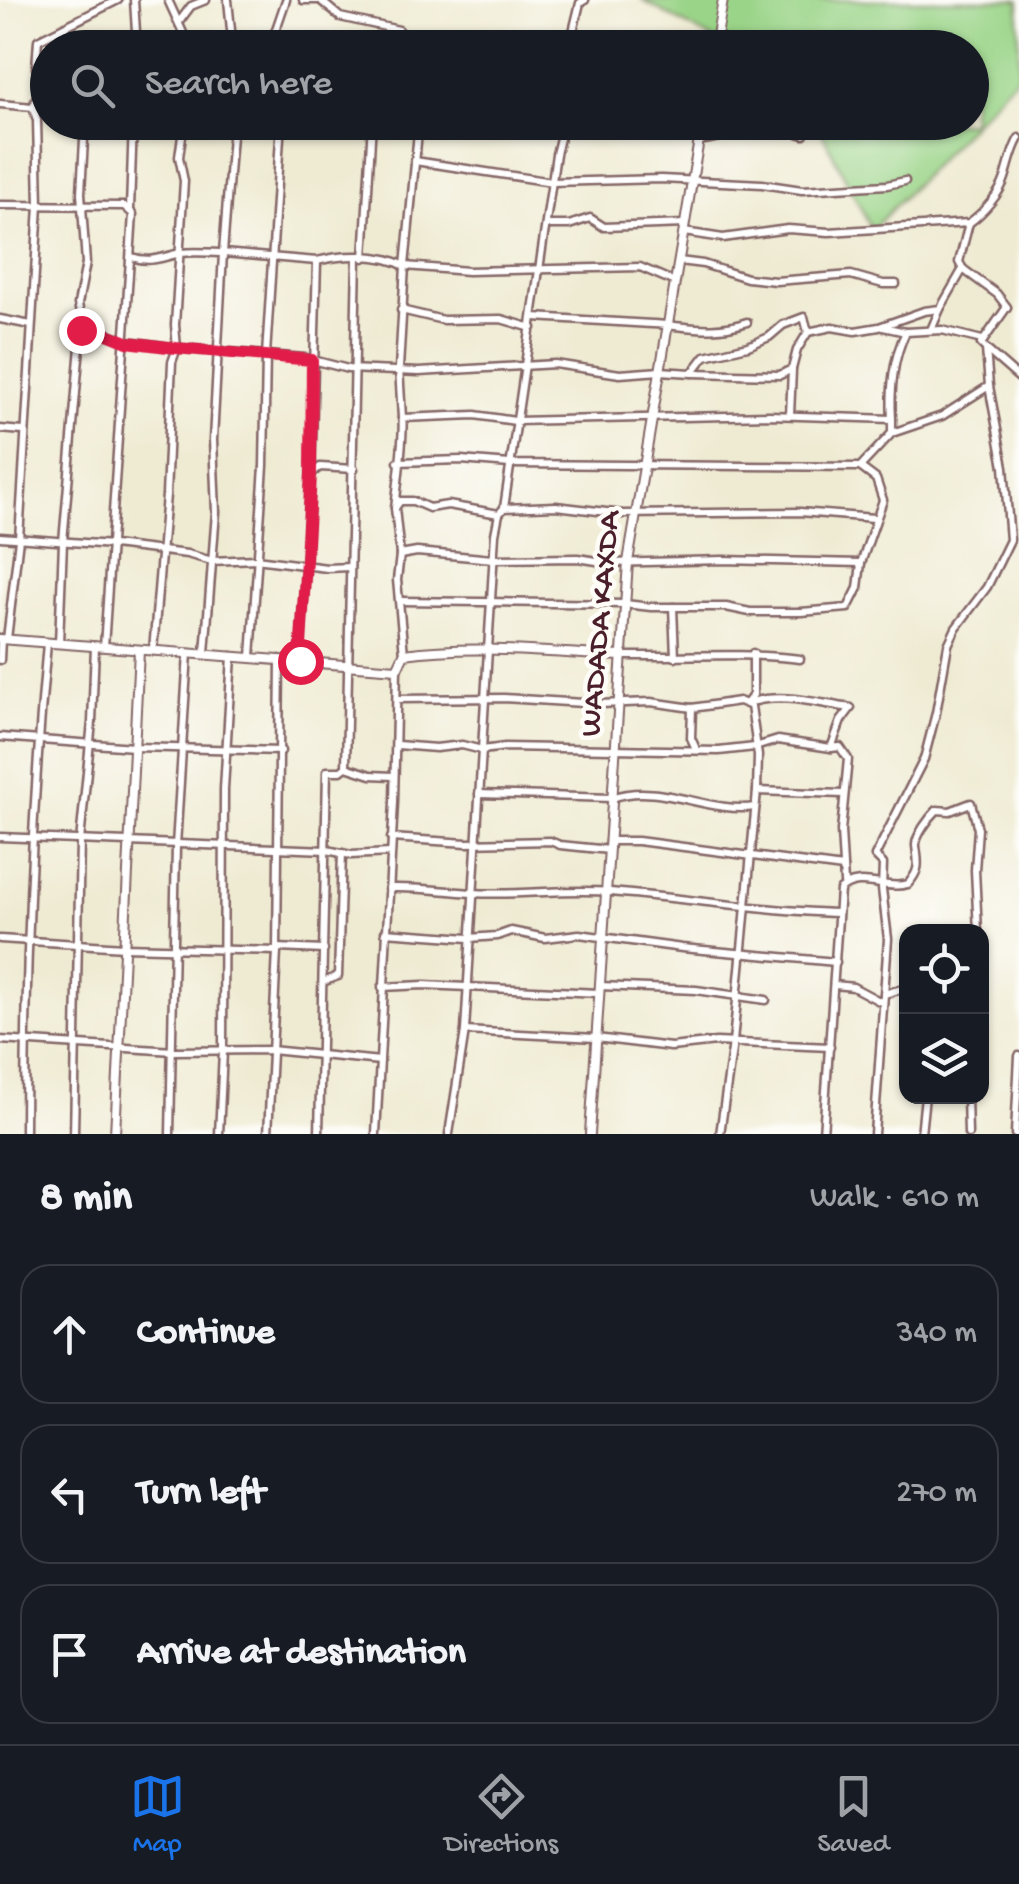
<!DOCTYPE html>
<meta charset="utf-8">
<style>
body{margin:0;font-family:"Gochi Hand",sans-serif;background:#242831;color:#f1f3f6}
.controls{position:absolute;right:30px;bottom:30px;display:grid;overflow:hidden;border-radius:20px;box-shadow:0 2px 8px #0004}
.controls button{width:90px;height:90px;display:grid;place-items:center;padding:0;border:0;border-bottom:2px solid #363941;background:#171b24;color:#f1f3f6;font:50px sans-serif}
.stop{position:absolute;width:30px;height:30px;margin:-22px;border:8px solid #e11d48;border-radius:50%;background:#fff}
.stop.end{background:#e11d48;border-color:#fff;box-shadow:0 2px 10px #0008}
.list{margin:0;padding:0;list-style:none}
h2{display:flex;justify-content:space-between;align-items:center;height:130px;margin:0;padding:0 40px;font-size:42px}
h2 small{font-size:32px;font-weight:400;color:#9ea1a6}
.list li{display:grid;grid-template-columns:65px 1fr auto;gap:30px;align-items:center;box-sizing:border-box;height:140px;margin:0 20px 20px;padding:0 20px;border:2px solid #363941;border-radius:30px}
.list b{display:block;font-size:38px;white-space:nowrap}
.list em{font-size:32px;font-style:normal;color:#9ea1a6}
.icon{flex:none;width:55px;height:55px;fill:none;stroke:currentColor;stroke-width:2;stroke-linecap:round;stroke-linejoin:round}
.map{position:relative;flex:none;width:1019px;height:1134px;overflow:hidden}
.search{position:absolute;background:#171b24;box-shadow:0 2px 8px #0004;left:30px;right:30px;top:30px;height:110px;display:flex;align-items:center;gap:25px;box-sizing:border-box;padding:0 35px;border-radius:55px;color:#9ea1a6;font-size:38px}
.sheet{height:610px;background:#171b24}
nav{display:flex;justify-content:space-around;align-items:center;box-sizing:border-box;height:140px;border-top:2px solid #363941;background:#171b24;font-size:28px;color:#9ea1a6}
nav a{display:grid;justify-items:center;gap:5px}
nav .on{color:#1a73e8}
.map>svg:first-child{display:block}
.green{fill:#9ad488;stroke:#727a5a;stroke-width:2.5}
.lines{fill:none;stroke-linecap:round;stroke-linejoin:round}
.minor-casing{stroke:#846666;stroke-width:11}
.tertiary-casing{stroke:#846666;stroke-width:12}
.minor{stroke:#fff;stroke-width:6}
.tertiary{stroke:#fff;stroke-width:8}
.route{stroke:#e11d48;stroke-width:12}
.labels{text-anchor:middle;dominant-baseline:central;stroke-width:9;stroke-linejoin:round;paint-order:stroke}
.street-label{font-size:32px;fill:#4a1f2b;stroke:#fdfcf7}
</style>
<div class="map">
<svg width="1019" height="1134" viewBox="0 0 1019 1134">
<rect width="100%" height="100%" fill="#fdfcf7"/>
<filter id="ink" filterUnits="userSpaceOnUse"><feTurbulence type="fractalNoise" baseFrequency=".01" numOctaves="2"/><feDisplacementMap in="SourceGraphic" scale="20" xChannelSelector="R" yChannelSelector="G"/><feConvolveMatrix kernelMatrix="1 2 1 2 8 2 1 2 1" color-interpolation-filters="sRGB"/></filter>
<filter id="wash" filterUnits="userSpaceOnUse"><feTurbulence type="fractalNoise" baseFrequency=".0048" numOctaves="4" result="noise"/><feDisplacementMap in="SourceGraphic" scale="40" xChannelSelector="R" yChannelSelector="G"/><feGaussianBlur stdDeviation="2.25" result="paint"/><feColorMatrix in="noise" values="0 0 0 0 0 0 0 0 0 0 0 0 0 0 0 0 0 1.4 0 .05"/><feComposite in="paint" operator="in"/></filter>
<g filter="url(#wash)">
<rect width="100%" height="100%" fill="#efebd3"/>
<path class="green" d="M642,0H1019V74L872,230L817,123L972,122V48L726,47Z"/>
</g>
<g filter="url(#ink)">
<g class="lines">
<g class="minor-casing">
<g id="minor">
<path d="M134,0L137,48"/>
<path d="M168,0L184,35L187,48"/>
<path d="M228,0L232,40L239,48"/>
<path d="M303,0H320"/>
<path d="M320,0L340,17L399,30L405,41L414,48"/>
<path d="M179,22L191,6L206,0"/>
<path d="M260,48L273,38L286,0"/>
<path d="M569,48L580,3L585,0"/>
<path d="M48,90L36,68L38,40L118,0"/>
<path d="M0,104L33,107L37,120L39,205L19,539L7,639"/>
<path d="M33,107L36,98L48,93"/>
<path d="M233,122L223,253L317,261C343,254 381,253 405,266L419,122"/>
<path d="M699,141C736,135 768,122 804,135"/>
<path d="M415,161L552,182L661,179L762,184L802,190L887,185L905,181"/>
<path d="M0,205L124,206L133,214L104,647"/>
<path d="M130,209L133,122"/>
<path d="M546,225H569L590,218L604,227L685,224"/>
<path d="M684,232L723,238L788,229L829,232L969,223C983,213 1000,194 1005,178C1010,163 1011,152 1019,138"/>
<path d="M132,257C151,264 164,256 181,253C195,251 210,253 223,253L213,440L216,512L205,653"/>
<path d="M364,258L372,122"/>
<path d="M679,261L703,264L747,278L776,281L851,275L883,284H896"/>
<path d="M963,269L959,262L969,223"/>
<path d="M401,310L443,320L501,319L532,328"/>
<path d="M534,317C573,319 613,322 653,324C687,326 714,334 747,322"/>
<path d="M0,319L31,325"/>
<path d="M883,327L906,332C893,357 890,391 892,419"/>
<path d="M81,330L100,331L127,341L177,348L305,358L348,369L419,372L555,364L620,374L660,371L692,373L705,356L748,346L769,337L783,325L804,317L808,332"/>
<path d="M931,330L940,309"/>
<path d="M906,332L942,330L982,340"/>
<path d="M987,350L1019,378"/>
<path d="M692,373L780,375L792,369L797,350L808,332L832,327L855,331L879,327L924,311L940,309L963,269L997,294L1007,307L981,344L986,349L989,386L1004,467L1010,540L987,587L956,628L948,645L936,713L924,759L875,856L883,864L882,889L888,939L874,1134"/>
<path d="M790,415L792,370"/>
<path d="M402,418L399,368L405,266L468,271L640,267L675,282"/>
<path d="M0,429L23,431"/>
<path d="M892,433L942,416L989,386"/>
<path d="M311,474L317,261"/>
<path d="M395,508C397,491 405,429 402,418L475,415L515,421L769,415L892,419V433L860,467L510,464L461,460L398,462"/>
<path d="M504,508L556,506L623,514L800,512L874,518"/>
<path d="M0,537L113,545L187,554L212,561L256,559L327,568L350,567"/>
<path d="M400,555L417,552L493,559L578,558L609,563L723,560L861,563L883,500L876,479L860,467"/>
<path d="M400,601L625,604L651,607H726L750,612H801L848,608L858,588L861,563"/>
<path d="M673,607L675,657"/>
<path d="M59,643L63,542L82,323L78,304L86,263L81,193L85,122"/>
<path d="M153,651L166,495L172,362L177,348L175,325L184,181L179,157L184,122"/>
<path d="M404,654L397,580L400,555L395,508L400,501H413L429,508L448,505L499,514"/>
<path d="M621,656C681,657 741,652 800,659"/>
<path d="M251,657L264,466L266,355L281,122"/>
<path d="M0,660L1,639"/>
<path d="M300,661L311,474L320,467L354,469"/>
<path d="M397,699L504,698L599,704L651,702L692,708L739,701L751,706L758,756L757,791L733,1042L720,1134"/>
<path d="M692,708L691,738L696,749"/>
<path d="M0,737L134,747L281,751"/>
<path d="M397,745L436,748L462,745L482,750L505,747L719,751L755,747L778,740L831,748L841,721L851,708C815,703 783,692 747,703L753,695V653"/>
<path d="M831,748L840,747L848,759L841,831L844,883"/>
<path d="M346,767L357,257"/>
<path d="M757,791L843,794"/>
<path d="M479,794L612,798C659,781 708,814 755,807"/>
<path d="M0,837L327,850L351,855L390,853"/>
<path d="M391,838L467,843L550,841L560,845L609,850"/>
<path d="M609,841H638L843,868"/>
<path d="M389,888C418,887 445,891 473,893C519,896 565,888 610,892C686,898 762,911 838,913"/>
<path d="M385,932L469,938L497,936L511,931L545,938L579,934L682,948L836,962"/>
<path d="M0,939L124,947L277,951"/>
<path d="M277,948L324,950"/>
<path d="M323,982L338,976L342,853"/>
<path d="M835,985L853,987L883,1003"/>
<path d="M600,986L696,990L766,1000"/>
<path d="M382,987L424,985L599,993"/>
<path d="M884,994L906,988"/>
<path d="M465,1031L596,1038L671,1047L716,1042L830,1047"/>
<path d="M0,1040L174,1051L271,1050L380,1061"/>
<path d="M967,1096L968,1134"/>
<path d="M25,1134C25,970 32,806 47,643"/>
<path d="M74,1134L80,841L92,722L95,646"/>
<path d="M170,1134L176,846L188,653"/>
<path d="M219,1134L223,1052L224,789L232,656"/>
<path d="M268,1134L277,951L280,659"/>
<path d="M319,1134L327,771H341L346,767L371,775L393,776"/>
<path d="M376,1134L394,802L397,669"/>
<path d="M449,1134L465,1031L495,534L499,514L504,508L556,154L564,122"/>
<path d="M823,1134L840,890C859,872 886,891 908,884C921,869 918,863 916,846C915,836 930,817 937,810L950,811L971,803L978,829L975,870L978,932"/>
<path d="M921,1134L925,1096"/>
<path d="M1015,1134L1019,1056"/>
</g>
</g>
<g class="tertiary-casing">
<g id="tertiary">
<path d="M715,48L723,0"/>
<path d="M0,639L397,669L404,654C476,644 550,653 621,656"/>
<path d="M115,1134L139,650"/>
<path d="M590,1134L628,562L702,122"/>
</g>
</g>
<use href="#minor" class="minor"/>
<use href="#tertiary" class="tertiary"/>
</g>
</g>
<g class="lines" filter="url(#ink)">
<path class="route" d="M81,330L100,331L127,342L176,348L312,360L311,474L300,661"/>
</g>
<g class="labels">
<g class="street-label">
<text transform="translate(602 624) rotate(-85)">WADADA KAXDA</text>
</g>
</g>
</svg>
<div class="controls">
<button><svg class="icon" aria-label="locate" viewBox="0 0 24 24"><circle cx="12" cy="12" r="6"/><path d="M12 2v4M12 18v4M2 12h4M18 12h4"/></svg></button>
<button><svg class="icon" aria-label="layers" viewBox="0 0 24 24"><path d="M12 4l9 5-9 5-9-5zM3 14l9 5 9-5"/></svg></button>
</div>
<div class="stop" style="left:300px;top:661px"></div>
<div class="stop end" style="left:81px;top:330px"></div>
<div class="search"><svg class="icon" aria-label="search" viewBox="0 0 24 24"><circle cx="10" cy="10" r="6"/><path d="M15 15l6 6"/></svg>Search here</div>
</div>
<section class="sheet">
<h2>8 min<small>Walk · 610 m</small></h2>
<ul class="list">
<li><svg class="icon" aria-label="ahead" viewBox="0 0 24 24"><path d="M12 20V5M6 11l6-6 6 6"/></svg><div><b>Continue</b></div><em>340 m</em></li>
<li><svg class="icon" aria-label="left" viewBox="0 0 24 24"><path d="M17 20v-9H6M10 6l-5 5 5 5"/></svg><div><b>Turn left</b></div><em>270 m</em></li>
<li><svg class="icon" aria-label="arrive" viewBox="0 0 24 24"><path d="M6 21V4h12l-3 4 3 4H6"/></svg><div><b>Arrive at destination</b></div></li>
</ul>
</section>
<nav>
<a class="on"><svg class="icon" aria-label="map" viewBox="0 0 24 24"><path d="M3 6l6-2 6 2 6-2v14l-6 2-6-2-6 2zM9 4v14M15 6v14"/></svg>Map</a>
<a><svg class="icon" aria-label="directions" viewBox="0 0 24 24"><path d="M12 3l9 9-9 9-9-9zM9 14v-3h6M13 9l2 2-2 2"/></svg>Directions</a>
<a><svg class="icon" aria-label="saved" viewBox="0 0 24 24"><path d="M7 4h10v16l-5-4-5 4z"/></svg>Saved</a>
</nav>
